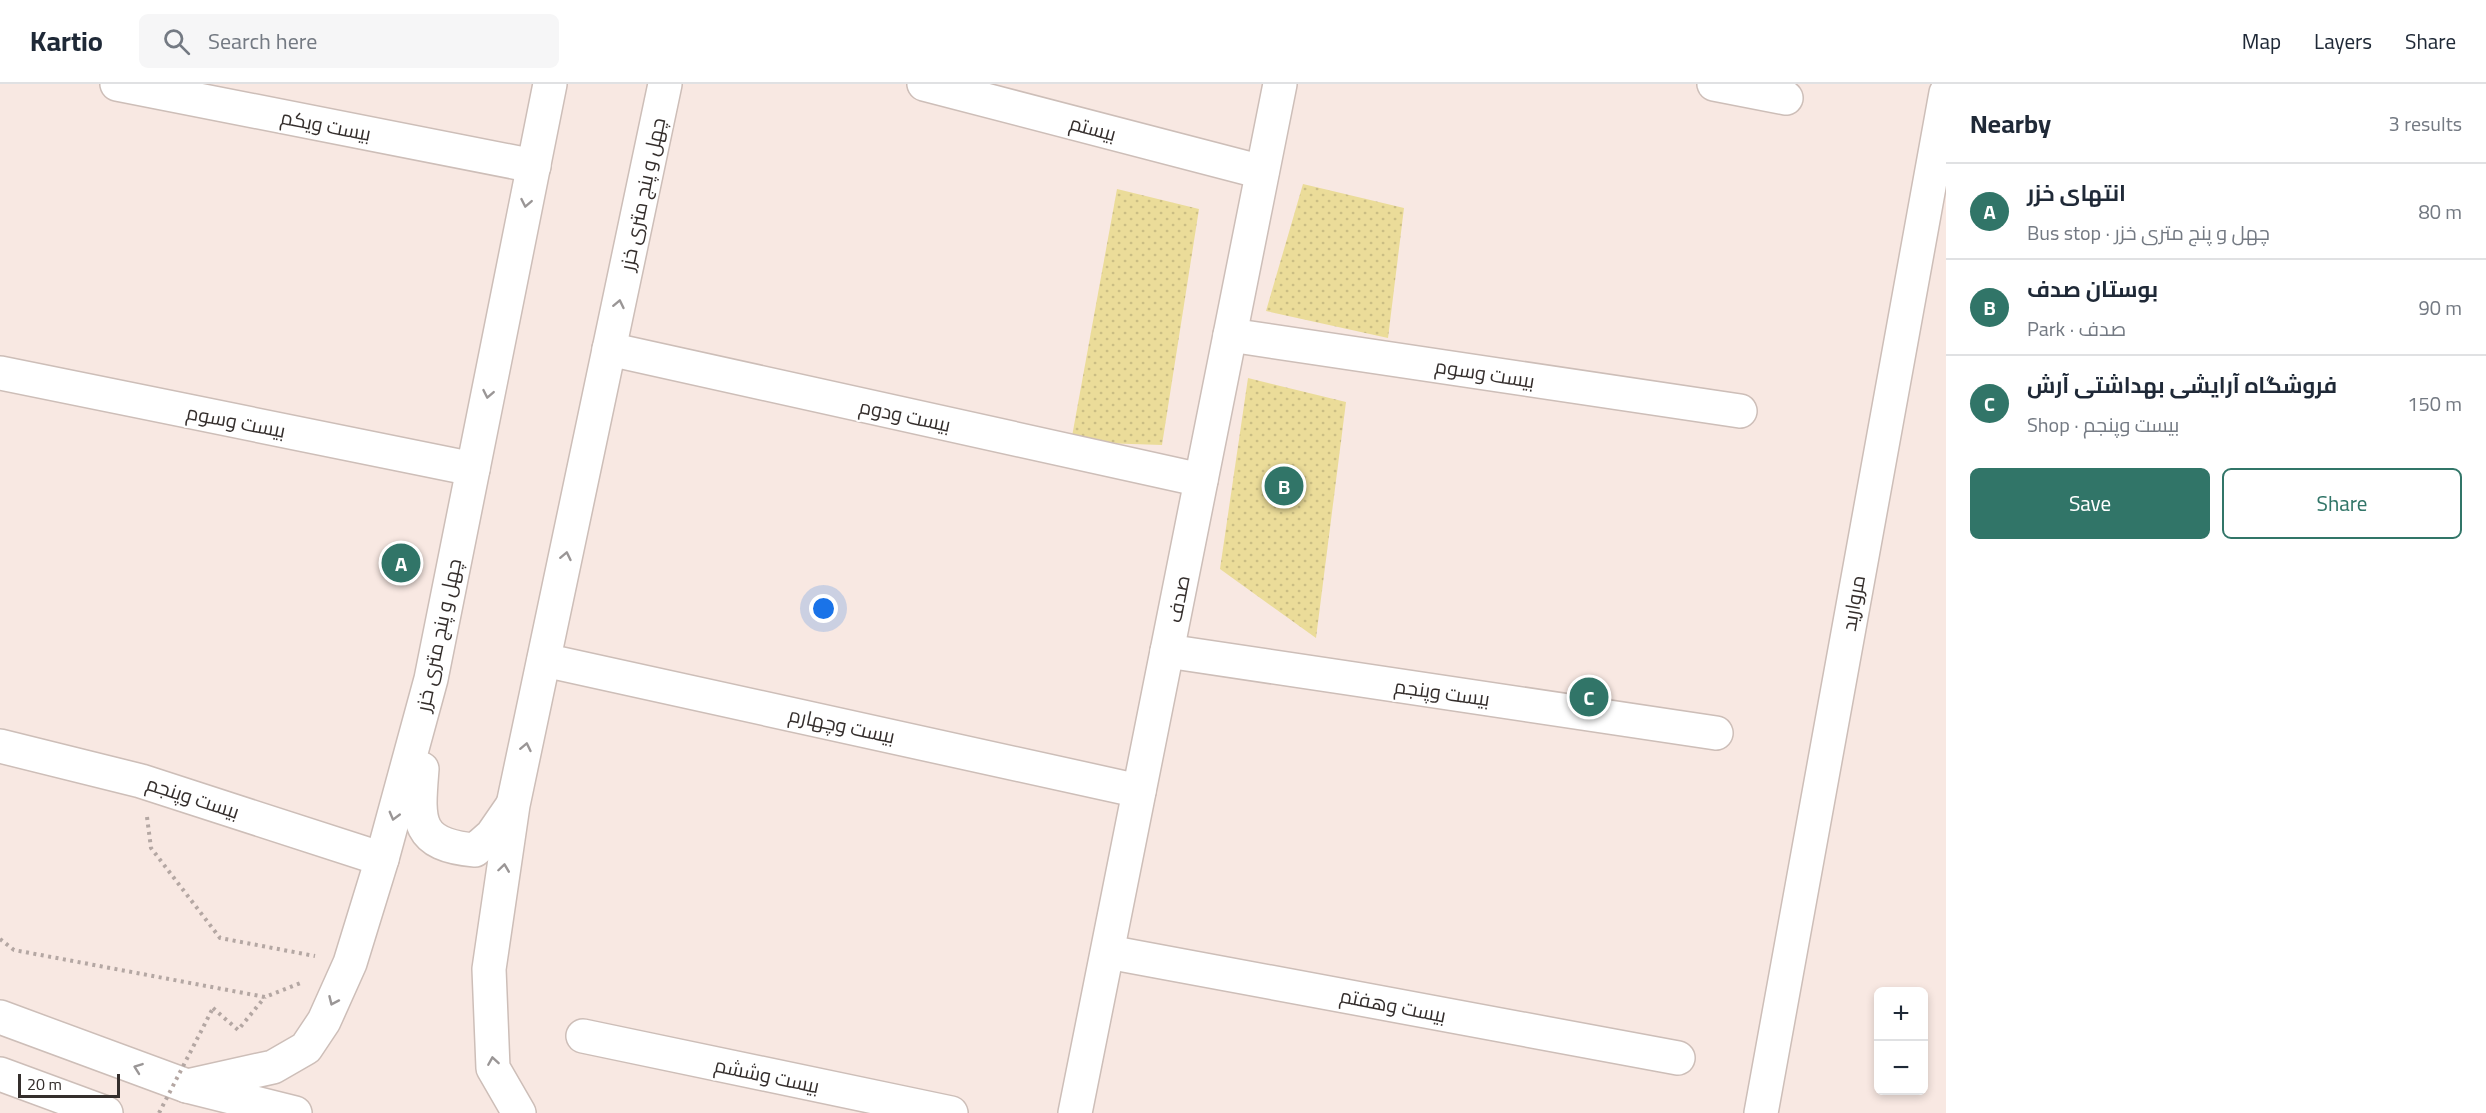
<!DOCTYPE html>
<meta charset="utf-8">
<style>
body{margin:0;font-family:Georgia,Cairo,serif;background:#f6f6f7;color:#1f2937}
.controls{position:absolute;right:18px;bottom:18px;display:grid;overflow:hidden;border-radius:9px;box-shadow:0 3px 9px #0003}
.controls button{width:54px;height:54px;display:grid;place-items:center;padding:0;border:0;border-bottom:2px solid #e0e1e3;background:#fff;color:#1f2937;font:30px sans-serif}
.scale{position:absolute;left:18px;bottom:15px;width:102px;box-sizing:border-box;padding-left:6px;border:3px solid #342e2c;border-top:0;font-size:16px;line-height:21px;white-space:nowrap;color:#342e2c;-webkit-text-stroke:4px #fff;paint-order:stroke}
.you{position:absolute;left:824px;top:525px;width:21px;height:21px;margin:-15px;border:4px solid #fff;border-radius:50%;background:#1a73e8;box-shadow:0 0 0 9px #1a73e833}
.badge{display:grid;place-items:center;width:39px;height:39px;border-radius:50%;background:#317568;color:#fff;font-size:20px;font-weight:700}
.pin{position:absolute;translate:-50% -50%;border:3px solid #fff;box-shadow:0 2px 6px #0006}
.list{margin:0;padding:0;list-style:none}
h2{display:flex;justify-content:space-between;align-items:center;height:78px;margin:0;padding:0 24px;font-size:26px}
h2 small{font-size:20px;font-weight:400;color:#747a83}
.list li{display:grid;grid-template-columns:39px 1fr auto;gap:18px;align-items:center;box-sizing:border-box;height:96px;padding:0 24px;border-top:2px solid #e0e1e3}
.list b{display:block;font-size:22px;white-space:nowrap}
.list p{margin:0;font-size:20px;white-space:nowrap;color:#747a83}
.list em{font-size:20px;font-style:normal;color:#747a83}
.actions{display:flex;gap:12px;padding:18px 24px}
.actions a{flex:1;padding:14px 0;border:2px solid #317568;border-radius:9px;text-align:center;font-size:21px;color:#317568}
.actions .main{background:#317568;color:#fff}
.icon{flex:none;width:33px;height:33px;fill:none;stroke:currentColor;stroke-width:2;stroke-linecap:round;stroke-linejoin:round}
.map{position:relative;flex:none;width:1946px;height:1029px;overflow:hidden}
header{display:flex;align-items:center;gap:36px;box-sizing:border-box;height:84px;padding:0 30px;background:#fff;border-bottom:2px solid #e0e1e3}
header strong{font-size:28px}
nav{display:flex;gap:33px;margin-inline-start:auto;font-size:21px}
.search{width:420px;height:54px;background:#f6f6f7;display:flex;align-items:center;gap:15px;box-sizing:border-box;padding:0 21px;border-radius:9px;color:#747a83;font-size:22px}
main{display:flex}
aside{flex:1;background:#fff}
.map>svg:first-child{display:block}
.green{fill:url(#green-dots)}
.lines{fill:none;stroke-linecap:round;stroke-linejoin:round}
.minor-casing{stroke:#cdbeb8;stroke-width:36}
.tertiary-casing{stroke:#cdbeb8;stroke-width:36}
.secondary-casing{stroke:#cdbeb8;stroke-width:36}
.primary-casing{stroke:#cdbeb8;stroke-width:36}
.trunk-casing{stroke:#cdbeb8;stroke-width:36}
.path{stroke:#b4a7a3;stroke-width:4;stroke-dasharray:3 4.5;stroke-linecap:butt}
.minor{stroke:#fff;stroke-width:33}
.tertiary{stroke:#fff;stroke-width:33}
.secondary{stroke:#fff;stroke-width:33}
.primary{stroke:#fff;stroke-width:33}
.trunk{stroke:#fff;stroke-width:33}
.path-bridge{stroke:#b4a7a3;stroke-width:4;stroke-dasharray:3 4.5;stroke-linecap:butt}
.oneway{stroke:#9a9696}
.labels{text-anchor:middle;dominant-baseline:central;stroke-width:4.5;stroke-linejoin:round;paint-order:stroke}
.street-label{font-size:20px;fill:#342e2c;stroke:#fff}
</style>
<header>
<strong>Kartio</strong>
<div class="search"><svg class="icon" aria-label="search" viewBox="0 0 24 24"><circle cx="10" cy="10" r="6"/><path d="M15 15l6 6"/></svg>Search here</div>
<nav><a>Map</a><a>Layers</a><a>Share</a></nav>
</header>
<main>
<div class="map">
<svg width="1946" height="1029" viewBox="0 0 1946 1029">
<defs>
<pattern id="green-dots" width="8" height="8" patternUnits="userSpaceOnUse" patternTransform="scale(1.5)"><rect width="8" height="8" fill="#ebdc99"/><path d="M2 2h.1M6 6h.1" fill="none" stroke="#cabd84" stroke-width="1.8" stroke-linecap="round"/></pattern>
</defs>
<rect width="100%" height="100%" fill="#f8e8e2"/>
<g class="green">
<path d="M1303,100L1404,124L1388,254L1266,227Z"/>
<path d="M1117,105L1199,125L1162,361L1071,358Z"/>
<path d="M1248,294L1346,318L1316,554L1220,485Z"/>
</g>
<g class="lines">
<g class="minor-casing">
<g id="minor">
<path d="M117,0L534,82"/>
<path d="M924,0L1262,88"/>
<path d="M1714,0L1786,14"/>
<path d="M1230,251L1740,327"/>
<path d="M609,265L1201,396"/>
<path d="M0,289L473,385"/>
<path d="M1167,567L1716,649"/>
<path d="M544,576L1139,707"/>
<path d="M0,662L141,697L382,775"/>
<path d="M1108,868L1678,974"/>
<path d="M583,952L951,1029"/>
</g>
</g>
<g class="tertiary-casing">
<g id="tertiary">
<path d="M1075,1029L1280,0"/>
<path d="M1761,1029L1946,9"/>
</g>
</g>
<g class="secondary-casing">
<g id="secondary">
<path d="M422,685C418,735 414,761 475,766L492,751L512,722"/>
<path d="M187,1002L273,983L306,964L324,937L350,879L382,775L431,595L550,0"/>
<path d="M519,1029L493,984L489,885L513,721L665,0"/>
</g>
</g>
<g class="primary-casing">
<path id="primary" d="M0,933L187,1002L295,1029"/>
</g>
<g class="trunk-casing">
<path id="trunk" d="M0,990L106,1029"/>
</g>
<g class="path">
<path d="M147,733L151,764L220,854L315,872"/>
<path d="M0,855L14,866L265,913L303,898"/>
<path d="M213,924L238,946L265,913"/>
</g>
<use href="#minor" class="minor"/>
<use href="#tertiary" class="tertiary"/>
<use href="#secondary" class="secondary"/>
<use href="#primary" class="primary"/>
<use href="#trunk" class="trunk"/>
<path class="path-bridge" d="M159,1029L213,924"/>
</g>
<defs><path id="oneway-chevron" d="M-2-3.5L2.5 0L-2 3.5" fill="none" stroke-width="1.6" stroke-linecap="round" stroke-linejoin="round" transform="scale(1.5)"/></defs>
<g class="oneway">
<use href="#oneway-chevron" transform="translate(526 119) rotate(101)"/>
<use href="#oneway-chevron" transform="translate(619 220) rotate(-78)"/>
<use href="#oneway-chevron" transform="translate(488 310) rotate(101)"/>
<use href="#oneway-chevron" transform="translate(566 472) rotate(-78)"/>
<use href="#oneway-chevron" transform="translate(526 663) rotate(-78)"/>
<use href="#oneway-chevron" transform="translate(394 732) rotate(105)"/>
<use href="#oneway-chevron" transform="translate(504 784) rotate(-82)"/>
<use href="#oneway-chevron" transform="translate(333 917) rotate(114)"/>
<use href="#oneway-chevron" transform="translate(493 977) rotate(-99)"/>
<use href="#oneway-chevron" transform="translate(138 984) rotate(-160)"/>
</g>
<g class="labels">
<g class="street-label">
<text transform="translate(326 41) rotate(11)">بیست ویکم</text>
<text transform="translate(1093 44) rotate(15)">بیستم</text>
<text transform="translate(642 110) rotate(-78)">چهل و پنج متری خزر</text>
<text transform="translate(1485 289) rotate(9)">بیست وسوم</text>
<text transform="translate(905 331) rotate(12)">بیست ودوم</text>
<text transform="translate(236 337) rotate(11)">بیست وسوم</text>
<text transform="translate(1178 515) rotate(-79)">صدف</text>
<text transform="translate(1853 519) rotate(-80)">مروارید</text>
<text transform="translate(438 551) rotate(-78)">چهل و پنج متری خزر</text>
<text transform="translate(1442 608) rotate(8)">بیست وپنجم</text>
<text transform="translate(842 641) rotate(12)">بیست وچهارم</text>
<text transform="translate(193 713) rotate(18)">بیست وپنجم</text>
<text transform="translate(1393 921) rotate(11)">بیست وهفتم</text>
<text transform="translate(767 991) rotate(12)">بیست وششم</text>
</g>
</g>
</svg>
<div class="controls">
<button>+</button>
<button>−</button>
</div>
<div class="scale">20 m</div>
<div class="you"></div>
<div class="pin badge" style="left:401px;top:479px">A</div>
<div class="pin badge" style="left:1284px;top:402px">B</div>
<div class="pin badge" style="left:1589px;top:613px">C</div>
</div>
<aside>
<h2>Nearby<small>3 results</small></h2>
<ul class="list">
<li><span class="badge">A</span><div><b>انتهای خزر</b><p>Bus stop · چهل و پنج متری خزر</p></div><em>80 m</em></li>
<li><span class="badge">B</span><div><b>بوستان صدف</b><p>Park · صدف</p></div><em>90 m</em></li>
<li><span class="badge">C</span><div><b>فروشگاه آرایشی بهداشتی آرش</b><p>Shop · بیست وپنجم</p></div><em>150 m</em></li>
</ul>
<div class="actions"><a class="main">Save</a><a>Share</a></div>
</aside>
</main>
